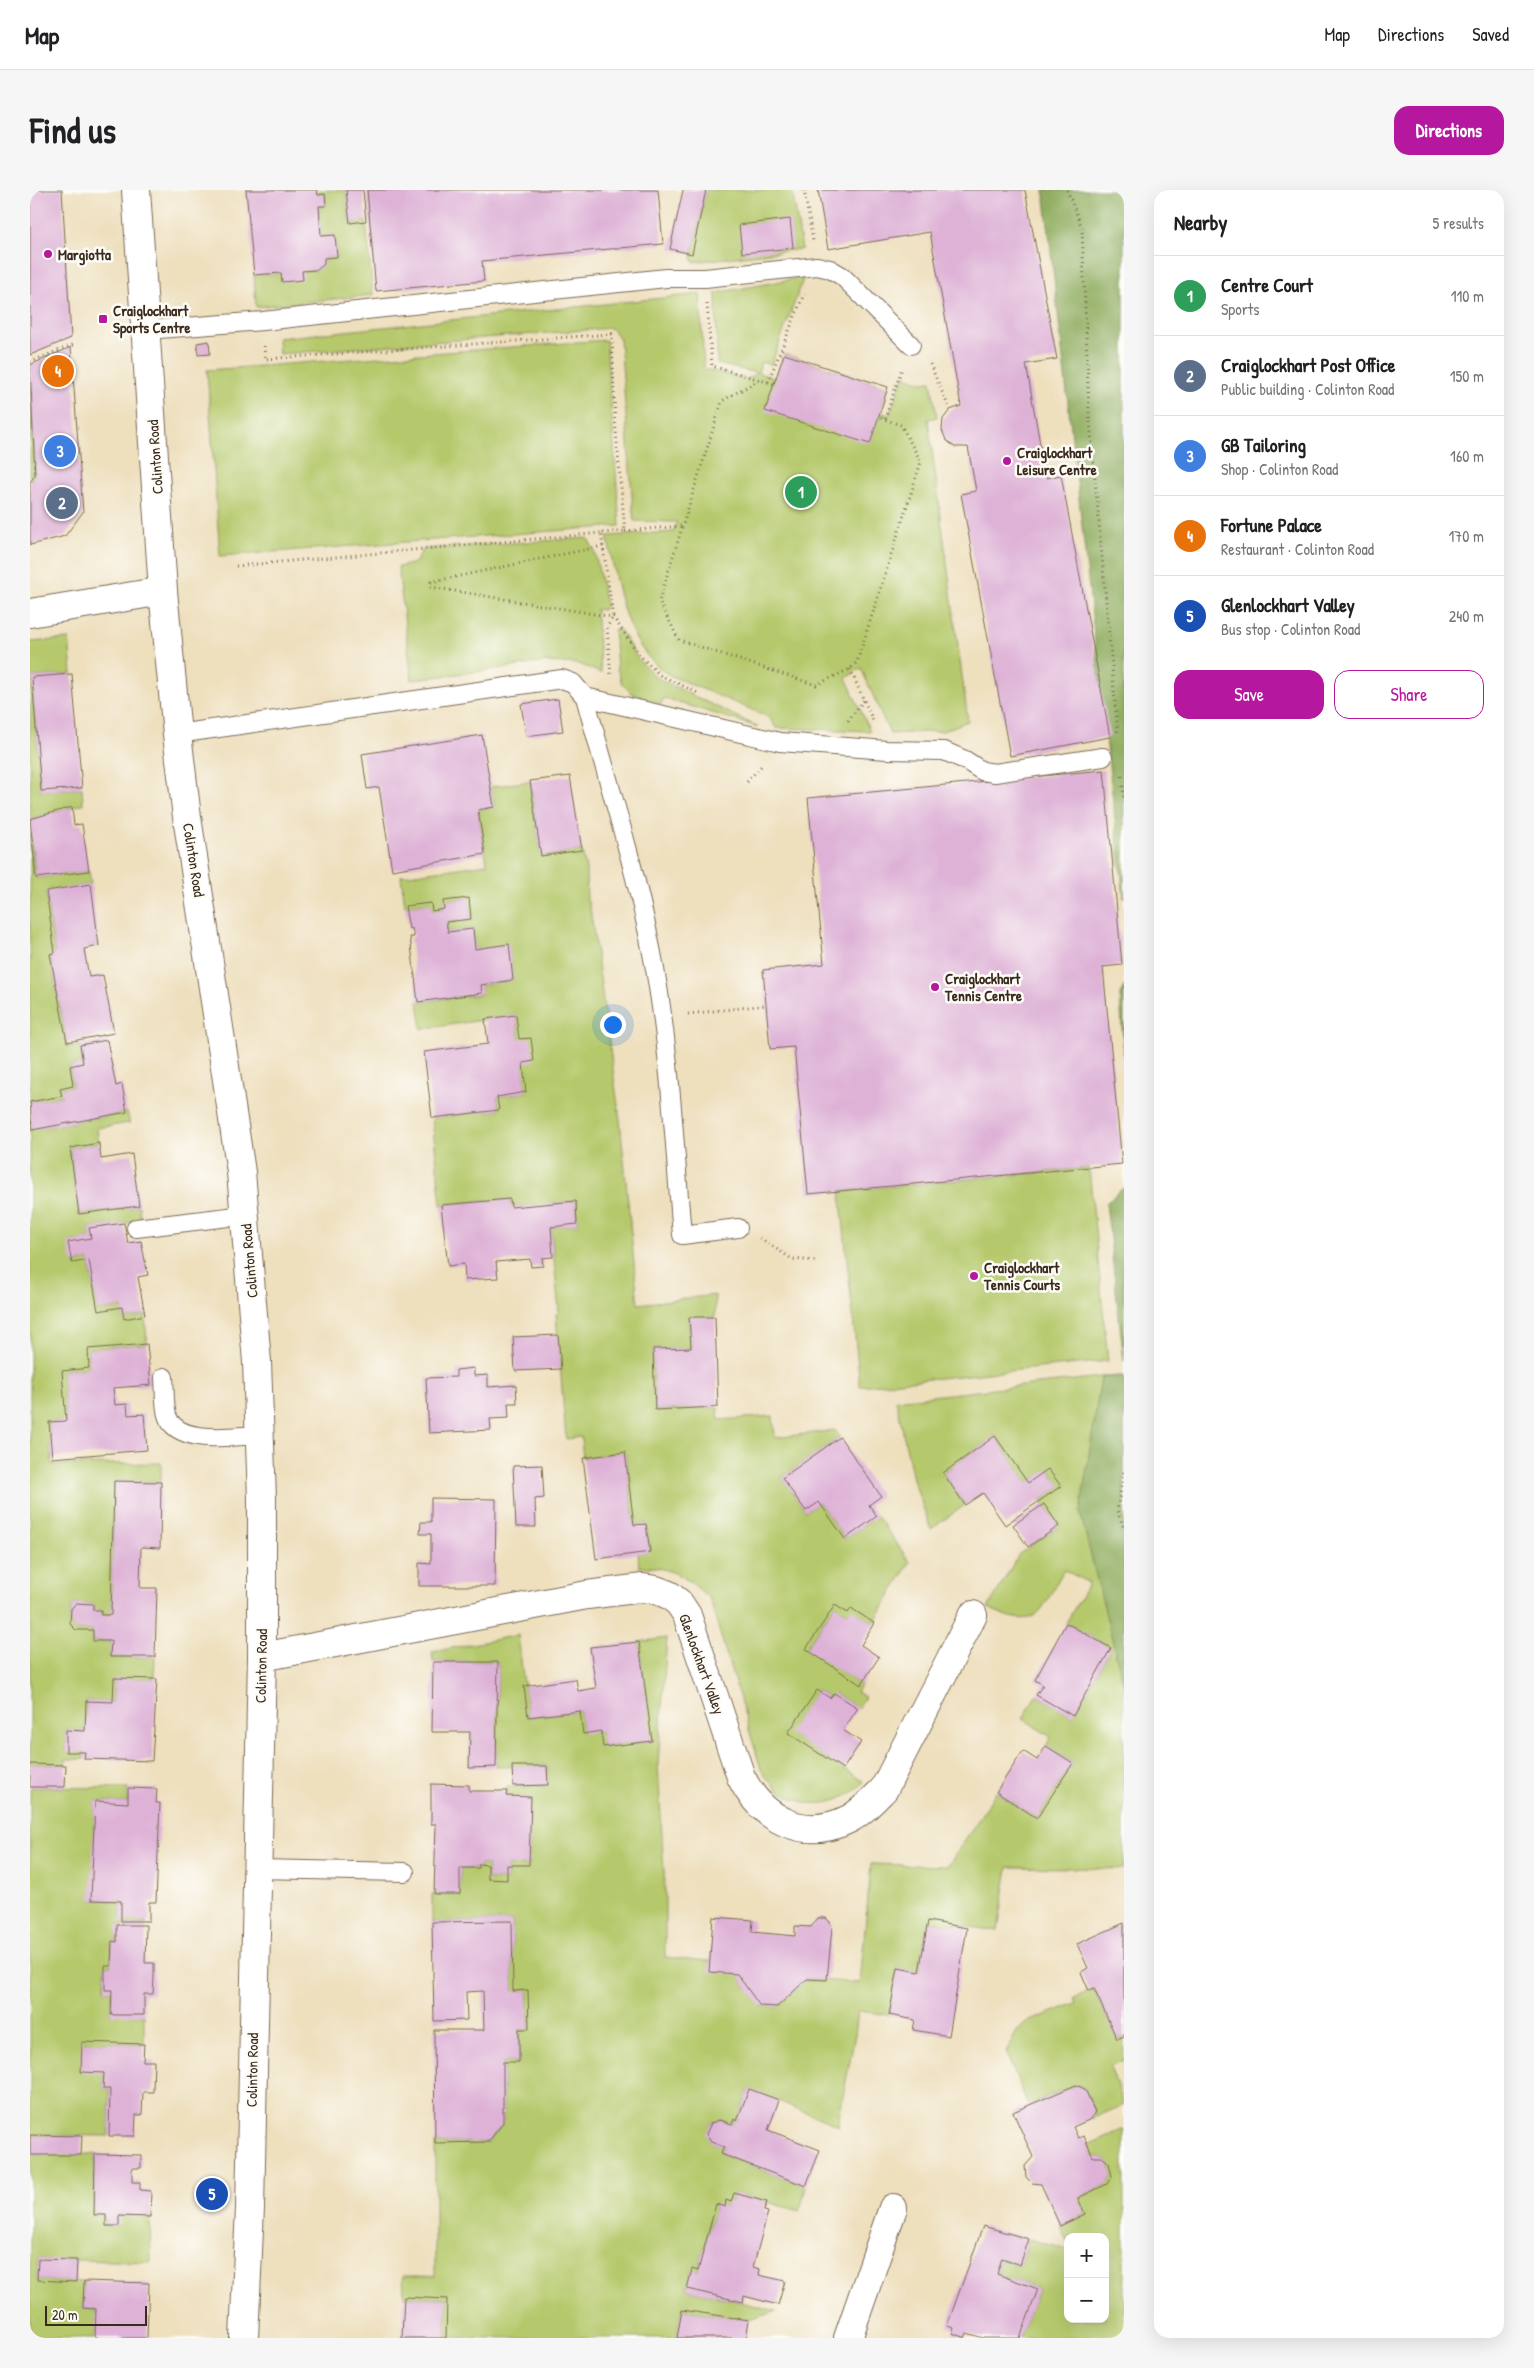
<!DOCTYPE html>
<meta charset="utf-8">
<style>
body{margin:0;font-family:"Patrick Hand",sans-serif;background:#f6f6f6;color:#202124}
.controls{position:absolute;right:15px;bottom:15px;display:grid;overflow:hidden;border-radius:10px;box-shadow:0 5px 20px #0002}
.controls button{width:45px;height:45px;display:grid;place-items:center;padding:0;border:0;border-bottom:1px solid #e0e0e0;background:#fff;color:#202124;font:25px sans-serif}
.scale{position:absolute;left:15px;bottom:12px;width:102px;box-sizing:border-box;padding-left:5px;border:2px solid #3b2a1e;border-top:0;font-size:14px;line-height:18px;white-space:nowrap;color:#3b2a1e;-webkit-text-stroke:4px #fdfcf7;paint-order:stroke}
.you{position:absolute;left:582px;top:834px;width:18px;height:18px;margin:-12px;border:4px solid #fff;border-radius:50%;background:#1a73e8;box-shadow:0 0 0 8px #1a73e833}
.badge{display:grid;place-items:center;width:32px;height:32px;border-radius:50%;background:#b5179e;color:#fff;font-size:16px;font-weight:700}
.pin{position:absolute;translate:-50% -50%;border:2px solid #fff;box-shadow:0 1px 5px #0006}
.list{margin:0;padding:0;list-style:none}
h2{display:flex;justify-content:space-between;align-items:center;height:65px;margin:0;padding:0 20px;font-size:21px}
h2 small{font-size:16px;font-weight:400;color:#757577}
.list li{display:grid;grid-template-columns:32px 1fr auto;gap:15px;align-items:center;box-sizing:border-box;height:80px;padding:0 20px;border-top:1px solid #e0e0e0}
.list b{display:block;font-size:19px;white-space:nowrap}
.list p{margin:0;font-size:16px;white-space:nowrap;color:#757577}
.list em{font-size:16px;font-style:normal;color:#757577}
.actions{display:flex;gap:10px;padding:15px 20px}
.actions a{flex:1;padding:11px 0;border:1px solid #b5179e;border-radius:15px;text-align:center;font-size:18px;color:#b5179e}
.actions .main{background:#b5179e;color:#fff}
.map{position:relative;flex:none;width:1094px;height:2148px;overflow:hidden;border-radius:15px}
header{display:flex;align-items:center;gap:30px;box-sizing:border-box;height:70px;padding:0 25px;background:#fff;border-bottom:1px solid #e0e0e0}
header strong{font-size:24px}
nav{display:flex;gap:28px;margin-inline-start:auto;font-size:18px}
.intro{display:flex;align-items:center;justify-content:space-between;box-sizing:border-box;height:120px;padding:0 30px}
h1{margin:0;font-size:35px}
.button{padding:12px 22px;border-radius:15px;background:#b5179e;color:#fff;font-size:18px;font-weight:700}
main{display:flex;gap:30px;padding:0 30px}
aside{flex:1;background:#fff;border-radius:15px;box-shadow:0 5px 20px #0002}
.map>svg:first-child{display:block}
.green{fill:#b5c96c;stroke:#787a45}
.forest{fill:#90ad60;stroke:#666c3f}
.building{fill:#deb2d7}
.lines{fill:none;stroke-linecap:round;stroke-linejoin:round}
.service-casing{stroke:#7a6956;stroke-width:20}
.minor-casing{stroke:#7a6956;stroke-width:30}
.tertiary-casing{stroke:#7a6956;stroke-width:30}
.path{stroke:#7a6956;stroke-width:3;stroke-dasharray:1 4;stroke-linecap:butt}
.service{stroke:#fff;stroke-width:18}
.minor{stroke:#fff;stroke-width:28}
.tertiary{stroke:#fff;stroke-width:28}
.poi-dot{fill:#b5179e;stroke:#fdfcf7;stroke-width:2}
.labels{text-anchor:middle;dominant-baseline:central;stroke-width:5;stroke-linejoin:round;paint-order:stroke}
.poi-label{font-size:15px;font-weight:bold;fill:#3b2a1e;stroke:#fdfcf7;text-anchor:start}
.street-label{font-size:15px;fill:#3b2a1e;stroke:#fdfcf7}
</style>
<header>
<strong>Map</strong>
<nav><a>Map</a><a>Directions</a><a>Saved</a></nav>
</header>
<div class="intro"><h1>Find us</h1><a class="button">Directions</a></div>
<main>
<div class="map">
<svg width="1094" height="2148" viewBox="0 0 1094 2148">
<rect width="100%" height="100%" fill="#fdfcf7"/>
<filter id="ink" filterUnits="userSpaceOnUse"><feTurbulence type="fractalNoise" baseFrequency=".02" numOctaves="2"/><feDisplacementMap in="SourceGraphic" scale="10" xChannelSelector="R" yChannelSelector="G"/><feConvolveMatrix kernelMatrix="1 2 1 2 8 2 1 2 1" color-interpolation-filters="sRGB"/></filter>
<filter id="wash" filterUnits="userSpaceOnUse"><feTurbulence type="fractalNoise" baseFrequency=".0096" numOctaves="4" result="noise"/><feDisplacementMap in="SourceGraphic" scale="20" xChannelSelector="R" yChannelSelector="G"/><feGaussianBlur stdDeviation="1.12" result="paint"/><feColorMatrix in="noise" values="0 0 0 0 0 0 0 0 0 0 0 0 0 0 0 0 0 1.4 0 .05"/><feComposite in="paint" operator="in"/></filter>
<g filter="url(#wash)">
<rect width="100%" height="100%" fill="#eedfbd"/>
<g class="green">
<path d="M287,0H316L320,33L336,31L343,105L226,117L224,85L287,80L294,74V68L307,67L305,45L291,46L289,16H296L295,4L288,5Z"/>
<path d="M676,0H762L772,59L663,72L662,64Z"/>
<path d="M774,87L741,175L731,172L728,183L746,188L754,164L858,197L850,222L859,225L874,185L891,192L901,191L907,227L898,229L938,531L913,541L860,544L831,478L816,488L840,541L746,538L739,527L641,486C592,456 589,398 577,346L643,342L647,332L604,331L590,149L581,138L249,164L248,148L670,104L674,179L717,189L727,183L687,174L686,103Z"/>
<path d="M576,150L590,336L190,366L177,180Z"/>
<path d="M0,196L5,285L0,292Z"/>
<path d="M558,348L565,363L576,415L573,420L566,419L571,483L549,474L518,472L382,490L368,377L385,373L393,359Z"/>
<path d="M584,440H590L608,469L627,488L728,537L634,508L630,515L600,502L592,494L587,478Z"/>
<path d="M39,449L42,484L2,487L11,601L52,598L53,614L0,629V452Z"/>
<path d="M500,591L511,666L552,660L556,679L557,710L560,717L590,930L608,1114L685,1105V1127L659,1128L661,1158L623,1159L625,1220L688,1217L689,1230L743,1226L745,1248L805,1240L810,1247L752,1288L776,1321L789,1312L815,1349L847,1326L880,1372L844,1433L821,1419L818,1423L805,1415L776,1458L831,1495L826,1502L835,1507L828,1518L804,1503L800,1508L787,1500L759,1543L834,1592C803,1626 753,1618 731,1579L680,1410C661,1389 638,1375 609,1377L608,1363L620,1361L616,1334L604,1335L595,1262L553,1268L551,1247L536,1249L526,1124L529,1123L521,1037L547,1034L546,1011L481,1017L480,1009L411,1015L402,928L469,920L467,907L496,902L486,825L392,839L388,812L451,804V795L483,790L479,755L445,759L443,739L418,742L416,732L441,729L438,708L413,711L414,719L402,721L400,713L375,716L371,686L457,674L448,620L464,617L460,597Z"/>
<path d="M0,644L6,688L59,681L61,694L16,702L25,763L20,765L38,857L50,855L53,873L40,876L43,896L31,899L32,906L0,912Z"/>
<path d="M97,922L100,933L67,938L69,953L40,958L49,1024L109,1016L111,1031L59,1038L61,1048L39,1052L43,1073L59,1070L68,1121L92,1117L94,1129L115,1125L117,1154L58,1159L59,1178L32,1181L36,1231L19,1232L22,1275L131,1273V1292L84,1291L81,1425H71V1420H63V1414L46,1413L41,1419L40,1434L46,1440H63V1451H81L80,1467H125L124,1489H84L83,1512L56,1511L55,1541L36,1540V1561L55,1562L54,1569H36V1575L0,1574V931L2,940Z"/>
<path d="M1059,978L1078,1171L830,1196L810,1001Z"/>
<path d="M1094,1186V1679L978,1677L968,1741L898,1731L889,1782L868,1778L859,1825L828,1821L825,1845L808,1932L809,1936L719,1899L707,1931L704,1929L702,1934L690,1930L681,1933L677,1944L681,1952L694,1957L691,1964L776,1996L770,2021L704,2003L701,2012L696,2011L695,2017L686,2015L668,2081L662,2080L657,2099L747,2121L719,2130L652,2120L647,2148H416L417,2109L374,2107L373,2086H405V1953L459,1952L473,1932V1872H489V1839H499L498,1800L483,1801L482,1731L402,1732V1704H430V1678H449V1674L458,1675V1689L477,1690V1675H499L500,1607L476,1606L477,1597L517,1595V1576L466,1577L468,1472H403L402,1462L488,1445L498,1527L550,1521L553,1543L571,1541L573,1557L621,1551L609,1452L637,1448L628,1574L635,1701V1767L680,1771L707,1784L731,1816L747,1817L777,1789L830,1793L841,1674L918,1676L966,1602L1007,1628L1043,1573L1016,1556L1021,1547L993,1529L1006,1505L1043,1526L1081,1458L1036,1433L1059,1393L1034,1380C1010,1419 1012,1444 958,1418L989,1364L1029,1336L1011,1310L1030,1296L1019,1279L998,1293L965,1246L913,1283L935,1315L901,1339L883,1289L866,1210L1071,1187Z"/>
<path d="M0,1597L98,1598V1613L65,1611L62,1710L91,1711V1730L116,1731V1735H88L87,1752H82L81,1776H75V1800H82L81,1824L114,1825V1854L52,1852L74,1883L73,1899H80L79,1946L0,1945Z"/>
<path d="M1064,1799L1087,1849L1094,1846V1870L1080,1876L1094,1915L1061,1929L1065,1922L1055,1899L1046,1895L998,1915L976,1862L987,1841L1000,1831L1046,1813L1044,1808Z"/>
<path d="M1094,1939V2148H990L1008,2099L967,2084L972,2068L990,2075L999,2049L1038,2060V2129H1075V2047H1038V2055L1030,2036L1055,2024L1048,2008L1077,1994L1082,1986L1079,1973L1072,1967H1063L1058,1955Z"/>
<path d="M65,1964L64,2025H76V2036H88L89,2026L120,2027L121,2072L8,2069L7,2090L54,2092L53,2118L66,2119L65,2148H0V1965Z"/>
</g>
<g class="forest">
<path d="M1014,0H1094V708Z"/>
<path d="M1094,796V865L1090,806Z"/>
<path d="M1094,997V1171L1076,1013Z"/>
<path d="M1094,1186V1497L1050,1322L1071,1187Z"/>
</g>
<g id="blocks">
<g class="building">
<path d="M0,0H32L41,148L0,165Z"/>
<path d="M216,0H287L288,5L295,4L296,16H289L291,46L305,45L307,67L294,68V74L287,80L272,81L273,90L252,92L251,83L224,85Z"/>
<path d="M316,0H333L336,31L320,33Z"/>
<path d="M337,0H628L633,54L452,71L454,91L346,101Z"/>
<path d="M653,0H676L662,64L640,59Z"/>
<path d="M788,0H995L1027,169L996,174L1016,288L1031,285L1080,547L980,566L931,304L946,301L938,257H925L916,250L912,240L913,229L920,220L931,216L900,42L798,59Z"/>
<path d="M760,29L763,58L712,63L709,35Z"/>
<path d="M179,151L180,164L168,165L167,153Z"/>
<path d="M41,157L53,322L35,346L0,355V292L5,285L0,175Z"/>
<path d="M754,164L858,197L840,254L735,221Z"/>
<path d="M42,484L52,598L11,601L2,487Z"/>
<path d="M528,509L533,541L496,546L491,514Z"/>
<path d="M452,545L464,617L448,620L455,664L362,680L349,597L337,599L332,564Z"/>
<path d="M1074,580L1092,775L1073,777L1092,974L778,1004L764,857L740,859L733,780L794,774L778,608Z"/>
<path d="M540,586L552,660L511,666L500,591Z"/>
<path d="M42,617L44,635L52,634L59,681L6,688L0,629Z"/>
<path d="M61,694L69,756L54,759L59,787L73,785L84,843L37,852L20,764L25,763L16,701Z"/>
<path d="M439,708L441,729L416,732L418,742L443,739L445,759L479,754L483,790L451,795L452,803L388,812L380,747H384L382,738L379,739L375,716L401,713L402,721L414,719L413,711Z"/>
<path d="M486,825L489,849L501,848L504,871L493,873L496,902L467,907L469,920L402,928L394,862L458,854L455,829Z"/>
<path d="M77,850L86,896L92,894L97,922L2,940L0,912L32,906L30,899L43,896L40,876L53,873L50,855Z"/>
<path d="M69,953L71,969L102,964L109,1016L49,1024L40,958Z"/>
<path d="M480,1009L481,1017L546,1011L547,1034L521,1037L523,1067L512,1068L513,1076L501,1077L500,1069L466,1072L468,1088L435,1090L434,1074L418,1076L411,1015Z"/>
<path d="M94,1033L98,1053L111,1051L118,1085L108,1087L115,1125L94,1129L92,1117L68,1121L59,1070L42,1073L38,1052L61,1048L59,1038Z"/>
<path d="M659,1127H685L688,1217L625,1220L623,1159L661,1158Z"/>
<path d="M528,1145L531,1179L485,1181L483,1147Z"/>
<path d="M117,1154L121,1195L83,1198L85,1215L97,1214L98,1225L114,1224L117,1260L22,1268L19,1232L36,1231L32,1181L59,1178L58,1159Z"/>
<path d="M444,1178V1186L458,1185V1197L486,1195L487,1213H478L479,1228L460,1229L461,1240L399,1243L396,1188L426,1187V1180Z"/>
<path d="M965,1246L998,1293L1018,1279L1031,1296L975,1335L953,1303L935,1315L913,1283Z"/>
<path d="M810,1247L851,1306L839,1315L847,1326L815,1349L789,1312L776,1321L752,1288Z"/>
<path d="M595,1262L604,1335L616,1334L620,1362L566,1369L553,1268Z"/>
<path d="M512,1275L514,1308L505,1309L506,1337H486L483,1276Z"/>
<path d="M84,1291L131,1292L130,1358L111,1357L110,1398H127L125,1467H80L81,1451H63V1440H46L40,1434L41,1419L46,1413L63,1414V1420H71V1425H81Z"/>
<path d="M401,1308L466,1309L465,1396H389V1373L401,1374V1344H390L391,1332H401Z"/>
<path d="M1014,1314L1029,1336L998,1357L983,1335Z"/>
<path d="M805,1415L818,1423L821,1418L844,1433L831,1455L849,1467L831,1495L776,1459Z"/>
<path d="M1036,1433L1081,1458L1043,1526L1006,1505L1013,1495L1005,1490Z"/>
<path d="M609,1452L622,1551L573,1557L571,1541L553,1544L550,1521L498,1527L494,1496L546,1489L548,1501L566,1498L560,1457Z"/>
<path d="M403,1472H468L466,1577L439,1578L440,1542H402Z"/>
<path d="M84,1488L127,1489L122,1571L54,1569L55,1562H36V1540L55,1541L56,1511L83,1512Z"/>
<path d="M787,1500L800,1508L804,1503L828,1518L813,1540L831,1552L813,1579L758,1543Z"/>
<path d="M1016,1556L1043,1573L1007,1628L966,1602L993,1561L1007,1570Z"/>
<path d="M0,1574L36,1575L35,1597H0Z"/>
<path d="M482,1576H517L518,1595L483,1596Z"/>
<path d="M401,1594L439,1595V1601H477L476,1606L501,1607L499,1675H477V1690L458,1689V1675L449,1674V1678H430V1704H404L406,1634H401Z"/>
<path d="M98,1598L127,1599L126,1613H130L126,1712H119V1731H91V1711L61,1710L65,1611L98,1613Z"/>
<path d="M683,1727L723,1730L722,1742L765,1746V1736L781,1737L788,1728H796L800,1732L802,1738L797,1790L777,1789L747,1817L730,1816L707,1784L679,1782Z"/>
<path d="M482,1731L483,1801L498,1800L499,1839H489V1872H473V1933L458,1952L405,1953L404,1840H454L453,1801L436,1802L437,1830L404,1831L402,1732Z"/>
<path d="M898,1731L937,1738L919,1846L883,1840L885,1830L859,1825L868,1778L889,1782Z"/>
<path d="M1094,1733V1846L1087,1849L1064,1799L1059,1801L1051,1782L1058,1778L1047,1754Z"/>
<path d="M87,1735H116L115,1773H124V1789L123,1804H114V1825H81L82,1800H75V1776H81L82,1751L87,1752Z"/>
<path d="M52,1852L114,1854L113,1871H124L123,1902H113L112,1925H106L105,1946H79L80,1899H73L74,1883L51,1882Z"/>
<path d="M1046,1895L1055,1899L1065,1922L1061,1929L1043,1937L1048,1948L1054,1946L1063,1967H1072L1079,1973L1082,1986L1077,1994L1048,2008L1055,2024L1030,2036L1011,1994L1002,1993L996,1987L995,1976L1003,1967L983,1922Z"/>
<path d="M719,1899L749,1910L738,1940L790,1960L776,1996L691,1964L694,1957L681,1952L676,1944L681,1933L689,1930L702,1934L704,1929L707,1931Z"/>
<path d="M0,1945L52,1946L51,1965H0Z"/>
<path d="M65,1964L111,1965V1978H102V1992H110V2000L121,2001L120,2027L89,2026V2036H76V2025H64Z"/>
<path d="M704,2003L737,2012L734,2021L738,2022L723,2077L730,2079L729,2085L755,2091L748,2115L714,2106L713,2112L657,2099L662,2079L668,2081L686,2014L695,2017L696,2010L701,2012Z"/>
<path d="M953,2036L999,2049L990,2075L972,2068L967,2084L1008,2099L990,2148H953L937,2143L935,2148L922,2143L924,2138L917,2136Z"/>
<path d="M8,2069L47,2070L46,2092L7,2090Z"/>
<path d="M54,2091L119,2093L117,2148H65L66,2119L53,2118Z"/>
<path d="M374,2107L417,2109L416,2148H372Z"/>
<path d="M652,2120L719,2130L716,2148H647Z"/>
</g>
</g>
</g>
<g filter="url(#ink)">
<use href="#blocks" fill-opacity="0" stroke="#7a6956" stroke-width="1"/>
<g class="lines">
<g class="service-casing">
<g id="service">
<path d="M116,140L233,131L636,88H675L787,76L800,79L812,86L881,155"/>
<path d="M555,507L750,552L857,560L914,561L935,570L952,581L965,583L1073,567"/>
<path d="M147,544L532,489L543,493L555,507C578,592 605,676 622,763C640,855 644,951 652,1045L708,1038"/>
<path d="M106,1038L215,1025"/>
<path d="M134,1187C135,1199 134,1214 137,1225C146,1256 206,1246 229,1245"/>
<path d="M227,1679L375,1682"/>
</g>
</g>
<g class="minor-casing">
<g id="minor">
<path d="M0,423L133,401"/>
<path d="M232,1467L557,1405L613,1398L626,1400L639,1405L649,1413L657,1425L711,1587C732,1629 773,1652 819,1629C832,1622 843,1610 854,1599L943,1425"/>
<path d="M818,2148L863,2018"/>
</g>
</g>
<g class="tertiary-casing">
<path id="tertiary" d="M106,0L133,401L147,544L157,627L211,982L227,1172L232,1309V1467L220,2018L214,2148"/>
</g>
<g class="path">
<path d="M774,0L783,51"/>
<path d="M1037,0L1052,38L1059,221L1088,545"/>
<path d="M677,114L682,176L744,194"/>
<path d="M234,156L235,169L582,144L585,230L595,341L571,343L583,427L577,437L581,486"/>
<path d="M0,172L45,154"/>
<path d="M900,174L920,220"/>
<path d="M729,190L692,211L629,411L649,450L786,495L820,479L827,472L891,272L871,235L848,227"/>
<path d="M738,192L774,104"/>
<path d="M855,229L872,178"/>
<path d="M595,341L652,336"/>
<path d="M573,356L401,392V397L583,427L611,467L630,485L670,504"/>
<path d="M206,376L571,343"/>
<path d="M820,479L844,533"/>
<path d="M818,531L834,510"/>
<path d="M1092,586L1094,608"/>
<path d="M717,592L733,574"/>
<path d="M658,824L736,815"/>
<path d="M730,1048L762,1069L785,1071"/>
<path d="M1094,1282L1087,1321L1094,1338"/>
</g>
<use href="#service" class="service"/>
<use href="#minor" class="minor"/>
<use href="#tertiary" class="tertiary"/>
</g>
</g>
<g class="poi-dot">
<circle cx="18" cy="64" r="5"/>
<rect x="68" y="124" width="10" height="10" rx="2.5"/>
<circle cx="977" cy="271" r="5"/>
<circle cx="905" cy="797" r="5"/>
<circle cx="944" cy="1086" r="5"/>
</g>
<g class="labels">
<g class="poi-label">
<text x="28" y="64">Margiotta</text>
<text x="83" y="120">Craiglockhart<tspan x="83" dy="17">Sports Centre</tspan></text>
<text x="987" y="262">Craiglockhart<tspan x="987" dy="17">Leisure Centre</tspan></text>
<text x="915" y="788">Craiglockhart<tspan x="915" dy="17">Tennis Centre</tspan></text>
<text x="954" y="1077">Craiglockhart<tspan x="954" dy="17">Tennis Courts</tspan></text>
</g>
<g class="street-label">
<text transform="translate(125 267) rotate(-94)">Colinton Road</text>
<text transform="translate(164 670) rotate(81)">Colinton Road</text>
<text transform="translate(219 1071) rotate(-95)">Colinton Road</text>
<text transform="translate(672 1474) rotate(70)">Glenlockhart Valley</text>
<text transform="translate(231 1476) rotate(-89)">Colinton Road</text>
<text transform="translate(222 1880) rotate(-89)">Colinton Road</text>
</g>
</g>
</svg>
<div class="controls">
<button>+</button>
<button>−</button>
</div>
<div class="scale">20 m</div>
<div class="you"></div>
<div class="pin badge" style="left:771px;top:302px;background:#2e9e5b">1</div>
<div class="pin badge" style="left:32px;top:313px;background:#5c6f8a">2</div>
<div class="pin badge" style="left:30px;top:261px;background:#3f7fe0">3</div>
<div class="pin badge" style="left:28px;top:181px;background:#e8710a">4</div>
<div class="pin badge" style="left:182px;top:2004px;background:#1a4fb4">5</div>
</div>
<aside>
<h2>Nearby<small>5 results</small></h2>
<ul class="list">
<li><span class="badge" style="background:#2e9e5b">1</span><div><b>Centre Court</b><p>Sports</p></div><em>110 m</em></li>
<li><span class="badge" style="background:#5c6f8a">2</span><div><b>Craiglockhart Post Office</b><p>Public building · Colinton Road</p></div><em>150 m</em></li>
<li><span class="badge" style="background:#3f7fe0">3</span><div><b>GB Tailoring</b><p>Shop · Colinton Road</p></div><em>160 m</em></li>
<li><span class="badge" style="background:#e8710a">4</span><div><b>Fortune Palace</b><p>Restaurant · Colinton Road</p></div><em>170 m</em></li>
<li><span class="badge" style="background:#1a4fb4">5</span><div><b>Glenlockhart Valley</b><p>Bus stop · Colinton Road</p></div><em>240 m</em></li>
</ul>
<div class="actions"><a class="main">Save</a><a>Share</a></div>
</aside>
</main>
